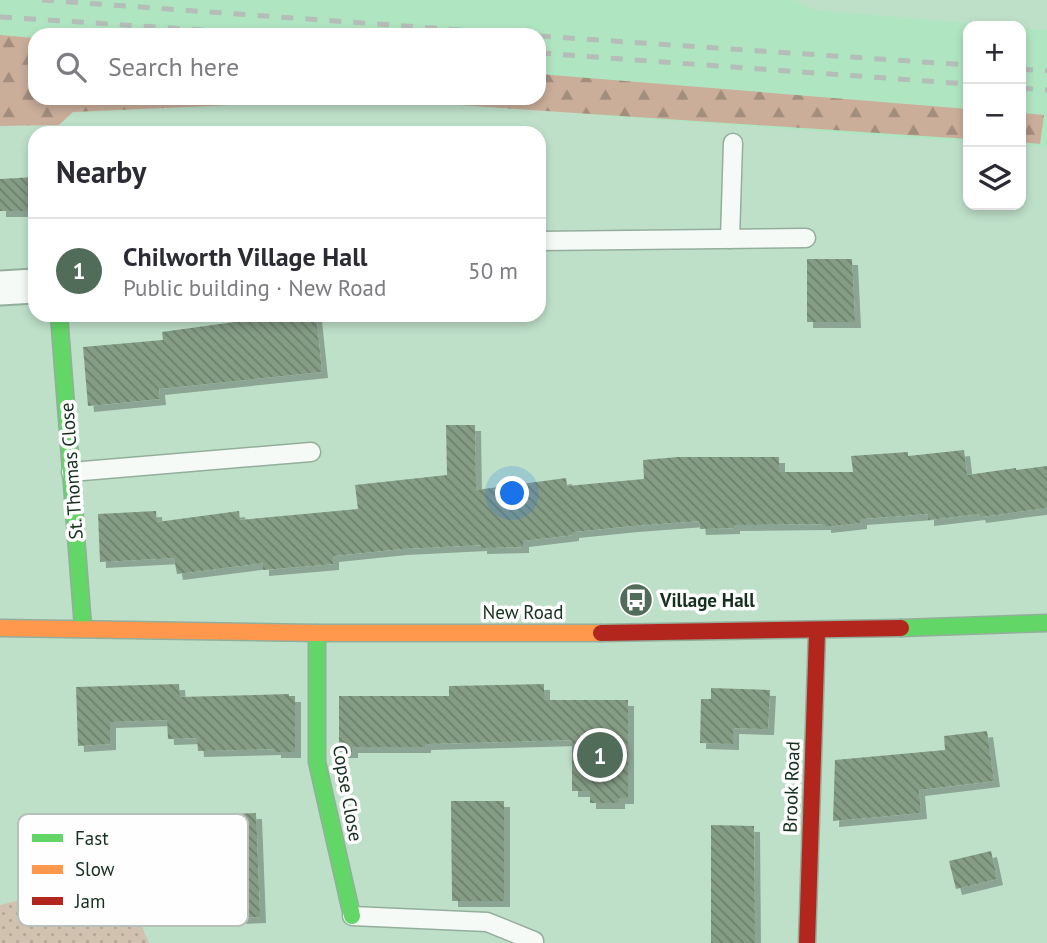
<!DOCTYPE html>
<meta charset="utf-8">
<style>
body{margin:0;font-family:"PT Sans",sans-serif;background:#f7f7f7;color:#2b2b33}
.controls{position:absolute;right:21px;top:21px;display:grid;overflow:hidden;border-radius:14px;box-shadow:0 4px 10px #0003}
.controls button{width:63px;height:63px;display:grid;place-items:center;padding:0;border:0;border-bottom:2px solid #e1e1e2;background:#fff;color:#2b2b33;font:35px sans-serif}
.you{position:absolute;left:513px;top:494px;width:24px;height:24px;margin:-18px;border:5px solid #fff;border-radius:50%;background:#1a73e8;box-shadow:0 0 0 10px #1a73e833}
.badge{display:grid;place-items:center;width:46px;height:46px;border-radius:50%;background:#516d5a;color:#fff;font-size:23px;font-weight:700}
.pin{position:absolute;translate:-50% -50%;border:4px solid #fff;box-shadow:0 2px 7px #0006}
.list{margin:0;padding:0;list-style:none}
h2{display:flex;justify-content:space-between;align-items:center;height:91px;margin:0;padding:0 28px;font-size:30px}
h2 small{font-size:23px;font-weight:400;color:#7c7c81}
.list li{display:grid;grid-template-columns:46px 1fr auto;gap:21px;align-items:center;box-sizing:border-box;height:105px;padding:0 28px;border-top:2px solid #e1e1e2}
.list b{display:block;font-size:26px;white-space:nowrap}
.list p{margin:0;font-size:23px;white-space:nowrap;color:#7c7c81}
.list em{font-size:23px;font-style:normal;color:#7c7c81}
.icon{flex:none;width:38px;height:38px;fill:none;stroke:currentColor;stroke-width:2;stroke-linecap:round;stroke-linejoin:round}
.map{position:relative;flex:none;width:1047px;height:943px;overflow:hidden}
.search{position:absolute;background:#fff;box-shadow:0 4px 10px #0003;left:28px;top:28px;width:518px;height:77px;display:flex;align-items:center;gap:18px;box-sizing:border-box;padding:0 24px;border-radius:21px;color:#7c7c81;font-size:26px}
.panel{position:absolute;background:#fff;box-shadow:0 4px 10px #0003;left:28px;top:126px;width:518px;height:196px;border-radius:21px}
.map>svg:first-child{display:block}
.built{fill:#b0e5c1}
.forest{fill:url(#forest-firs)}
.park{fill:url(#park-dots)}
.building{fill:url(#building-back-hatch);filter:url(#shadow)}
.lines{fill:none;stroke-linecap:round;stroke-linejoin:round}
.lane-casing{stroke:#94ae9c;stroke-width:21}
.street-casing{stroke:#94ae9c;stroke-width:37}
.fast-casing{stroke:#94ae9c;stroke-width:19}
.slow-casing{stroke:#94ae9c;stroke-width:19}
.jam-casing{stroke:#94ae9c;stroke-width:19}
.lane{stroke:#f5faf7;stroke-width:18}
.street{stroke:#f5faf7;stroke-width:33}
.fast{stroke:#63d668;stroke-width:16}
.slow{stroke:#ff974d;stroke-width:16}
.jam{stroke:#b3261e;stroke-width:16}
.rail{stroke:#b4bdb7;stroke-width:5;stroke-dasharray:12 12;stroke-linecap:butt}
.labels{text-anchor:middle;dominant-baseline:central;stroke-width:7;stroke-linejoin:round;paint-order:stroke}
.street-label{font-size:19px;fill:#162f1f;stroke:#fefefe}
.poi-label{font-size:19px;font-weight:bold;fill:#162f1f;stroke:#fefefe;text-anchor:start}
.key{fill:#fefefe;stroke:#b8c0bb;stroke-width:2}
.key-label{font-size:19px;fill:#162f1f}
</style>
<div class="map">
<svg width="1047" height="943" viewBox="0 0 1047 943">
<defs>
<pattern id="forest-firs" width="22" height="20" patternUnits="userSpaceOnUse" patternTransform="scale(1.75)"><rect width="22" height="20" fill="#caae9a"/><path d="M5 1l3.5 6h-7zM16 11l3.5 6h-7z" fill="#a38e7d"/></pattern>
<pattern id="park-dots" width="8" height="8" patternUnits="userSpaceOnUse" patternTransform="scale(1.75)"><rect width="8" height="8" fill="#d1c1af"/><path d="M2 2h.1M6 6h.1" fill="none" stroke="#b3a696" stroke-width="1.8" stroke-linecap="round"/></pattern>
<pattern id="building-back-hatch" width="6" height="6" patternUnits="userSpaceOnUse" patternTransform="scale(1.75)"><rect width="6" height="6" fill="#859c85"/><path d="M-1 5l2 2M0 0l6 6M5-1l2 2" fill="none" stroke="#6c806c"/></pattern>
<filter id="shadow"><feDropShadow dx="6" dy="6" stdDeviation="0" flood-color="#0004"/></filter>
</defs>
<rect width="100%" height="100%" fill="#bee0c9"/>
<g class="built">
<path d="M0,0H794L815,10L1001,26H968V142L594,115L477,98H539V35H35V68L0,66Z"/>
<path d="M1021,28L1047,30V147L1021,145Z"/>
</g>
<g class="forest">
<path d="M0,35L35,38V98H539V74L968,109V139L366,99L73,112L59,125L0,126Z"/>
<path d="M1021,113L1044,115L1040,144L1021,142Z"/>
</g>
<path class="park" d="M120,876L149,943H0V905Z"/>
<g class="building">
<path d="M35,177V211H0V179Z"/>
<path d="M807,259H852L855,322H807Z"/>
<path d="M286,315H316L322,372L159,389L160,399L88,406L83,347L163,340L162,332Z"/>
<path d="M446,425H475L476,490L566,478L567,486L644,479L643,460L678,457H779V472H853L851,456L908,452V456L964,450L967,475L1016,468V470L1047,466V508L980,517L979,514L928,520V514L861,519V523L825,527V524L734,525V528L700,529L699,521L632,526L573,532V535L523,541V547L481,548V545L401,549L333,556V564L263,570V563L177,574L174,558L100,562L98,514L156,511L157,522L239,511L240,520L358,509L355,485L447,475Z"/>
<path d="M179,684L180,697L289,694V696H295V752H275V749L198,751L197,738L168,739L167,720L110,722V744L78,746L76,687Z"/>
<path d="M544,684V700H628V798H619V803H590V791H572V740L425,744V747H352V752H339V696H449V686Z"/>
<path d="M711,688L770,690L768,729L733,728V744L700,743L701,699H711Z"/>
<path d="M987,731L994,781L919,790L921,813L833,821L835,760L945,750L944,736Z"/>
<path d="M451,801H504V901H452Z"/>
<path d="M256,813L260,917L211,919L206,815Z"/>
<path d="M711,825L754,826L755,943H711Z"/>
<path d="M991,851L997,879L956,889L949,861Z"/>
</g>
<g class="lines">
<g class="lane-casing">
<g id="lane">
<path d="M730,239L733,143"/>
<path d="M539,241L806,238"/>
<path d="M71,472L311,452"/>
<path d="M352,916L487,922L534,941V943"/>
</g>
</g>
<g class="street-casing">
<path id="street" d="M0,288L35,286"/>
</g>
<g class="fast-casing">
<g id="fast">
<path d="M59,315L83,627"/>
<path d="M901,628L1047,623"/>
<path d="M317,633V762L352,916"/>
</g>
</g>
<g class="slow-casing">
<path id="slow" d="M0,628L317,633H601"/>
</g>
<g class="jam-casing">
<g id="jam">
<path d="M601,633L901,628"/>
<path d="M807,943L817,632"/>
</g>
</g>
<use href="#lane" class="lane"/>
<use href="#street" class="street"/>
<use href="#fast" class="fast"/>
<use href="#slow" class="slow"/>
<use href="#jam" class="jam"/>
<g class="rail">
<path d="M42,0L531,35"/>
<path d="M0,17L282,35"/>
<path d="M539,36L968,65"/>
<path d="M539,53L968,84"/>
<path d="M1021,69L1047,71"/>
<path d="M1021,88L1047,90"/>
</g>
</g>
<defs>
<g id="bus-disc" transform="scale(1.75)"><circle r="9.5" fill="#516d5a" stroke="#fefefe"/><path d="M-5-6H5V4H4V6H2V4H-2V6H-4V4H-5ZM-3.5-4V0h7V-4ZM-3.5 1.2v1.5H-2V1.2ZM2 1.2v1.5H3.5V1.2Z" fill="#fff"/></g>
</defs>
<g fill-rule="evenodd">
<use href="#bus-disc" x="636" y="600"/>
</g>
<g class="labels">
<g class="street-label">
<text transform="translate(71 471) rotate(-94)">St. Thomas Close</text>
<text x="523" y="612">New Road</text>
<text transform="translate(791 787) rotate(-88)">Brook Road</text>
<text transform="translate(348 793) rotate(80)">Copse Close</text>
</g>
<g class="poi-label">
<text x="660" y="600">Village Hall</text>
</g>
</g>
<rect x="18" y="814" width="230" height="112" rx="10" class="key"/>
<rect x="32" y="834" width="31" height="8" fill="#63d668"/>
<rect x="32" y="865" width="31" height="9" fill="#ff974d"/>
<rect x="32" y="897" width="31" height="8" fill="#b3261e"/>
<g class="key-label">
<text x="75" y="845">Fast</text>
<text x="75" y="876">Slow</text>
<text x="75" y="908">Jam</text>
</g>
</svg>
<div class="controls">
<button>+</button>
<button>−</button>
<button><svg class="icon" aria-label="layers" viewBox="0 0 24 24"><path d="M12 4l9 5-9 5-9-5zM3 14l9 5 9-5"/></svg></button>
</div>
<div class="you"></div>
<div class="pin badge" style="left:600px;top:755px">1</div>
<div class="search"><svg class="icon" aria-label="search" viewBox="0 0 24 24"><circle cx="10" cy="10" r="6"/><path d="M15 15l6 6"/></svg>Search here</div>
<section class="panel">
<h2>Nearby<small></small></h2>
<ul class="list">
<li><span class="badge">1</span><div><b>Chilworth Village Hall</b><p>Public building · New Road</p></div><em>50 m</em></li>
</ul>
</section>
</div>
